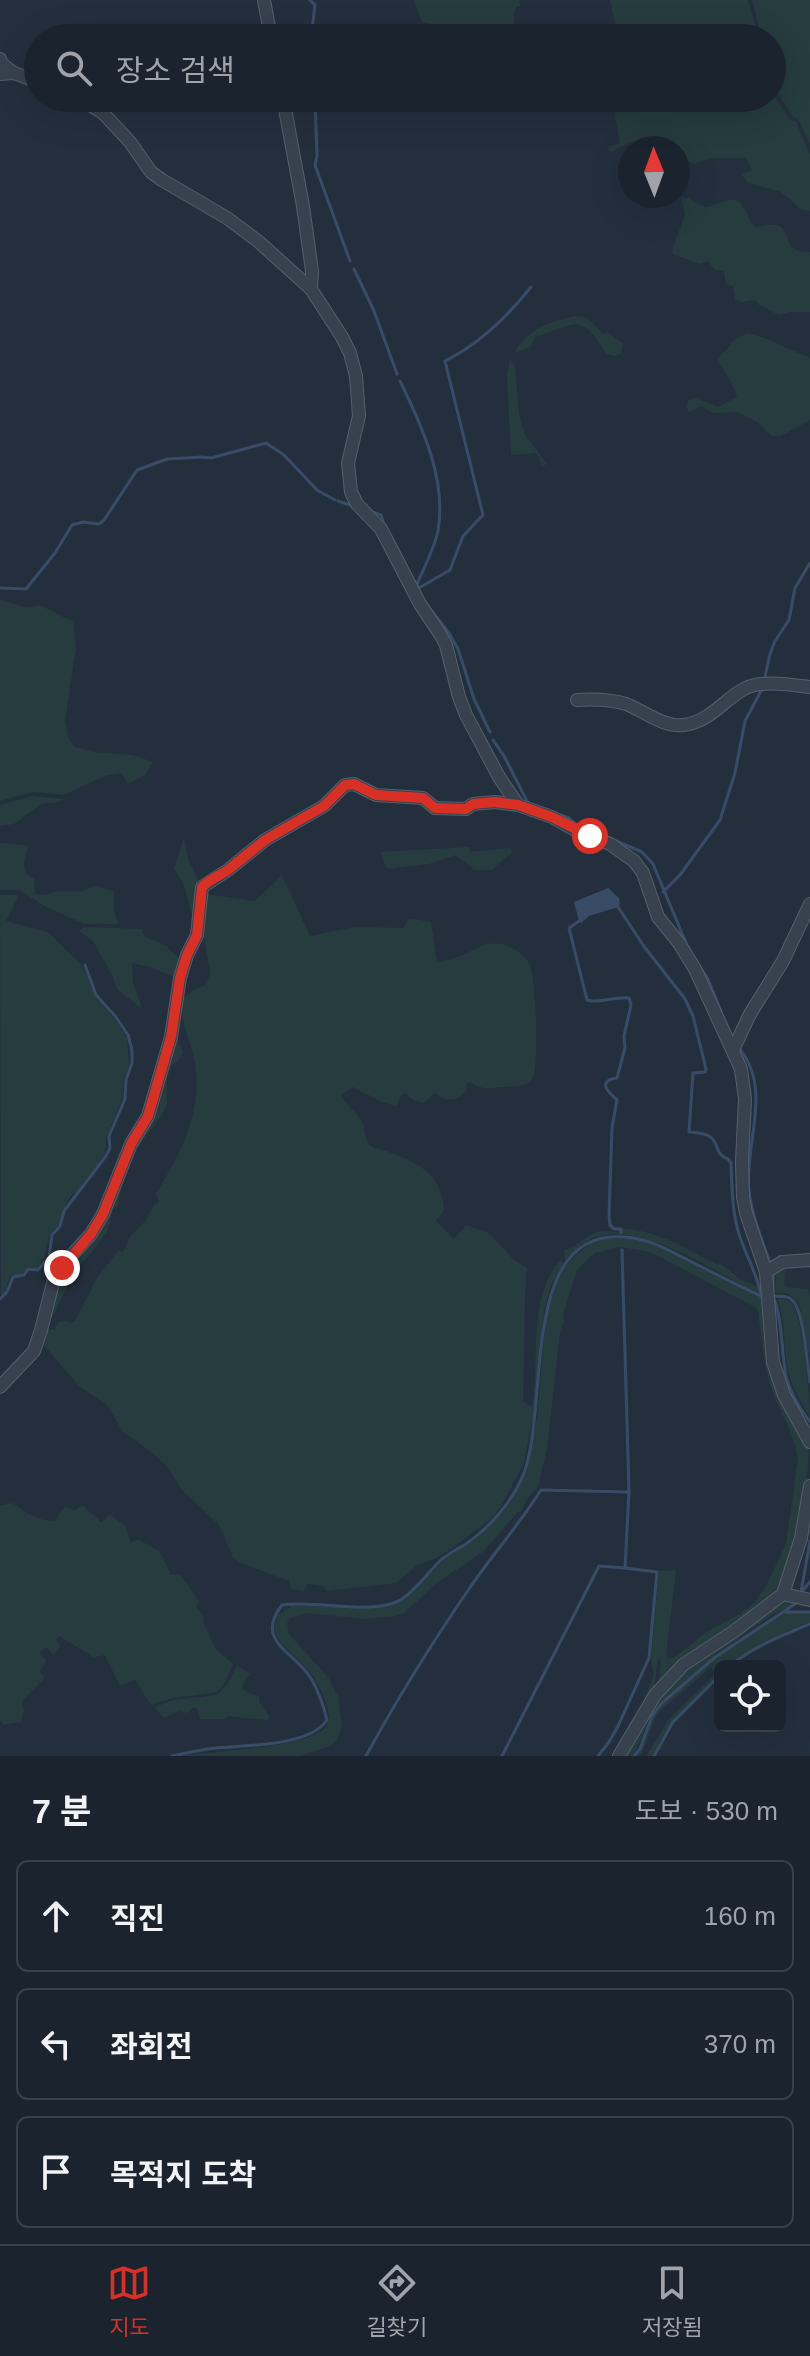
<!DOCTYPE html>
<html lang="ko">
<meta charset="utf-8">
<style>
body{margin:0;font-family:Arial,"Noto Sans KR",sans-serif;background:#282f3a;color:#f1f3f6}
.controls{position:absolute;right:24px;bottom:24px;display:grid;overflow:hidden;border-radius:12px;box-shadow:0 8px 32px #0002}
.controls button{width:72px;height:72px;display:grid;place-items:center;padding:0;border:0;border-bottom:2px solid #39404a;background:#1b232e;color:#f1f3f6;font:40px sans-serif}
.compass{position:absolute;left:618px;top:136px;width:72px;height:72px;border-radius:50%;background:#1b232e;box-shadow:0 8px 32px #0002;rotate:359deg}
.stop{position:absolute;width:24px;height:24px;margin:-18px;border:6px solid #d93025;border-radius:50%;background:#fff}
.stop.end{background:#d93025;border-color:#fff;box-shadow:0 2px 8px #0008}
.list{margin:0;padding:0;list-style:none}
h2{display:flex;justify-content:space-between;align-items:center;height:104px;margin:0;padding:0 32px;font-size:34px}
h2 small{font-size:26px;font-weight:400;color:#a0a4aa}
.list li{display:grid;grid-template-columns:52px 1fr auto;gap:24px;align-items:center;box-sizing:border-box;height:112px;margin:0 16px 16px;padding:0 16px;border:2px solid #39404a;border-radius:12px}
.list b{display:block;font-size:30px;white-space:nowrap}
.list em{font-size:26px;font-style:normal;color:#a0a4aa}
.icon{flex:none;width:44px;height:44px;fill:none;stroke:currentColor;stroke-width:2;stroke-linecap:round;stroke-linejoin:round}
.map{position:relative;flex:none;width:810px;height:1756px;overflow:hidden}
.search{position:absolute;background:#1b232e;box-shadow:0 8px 32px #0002;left:24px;right:24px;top:24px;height:88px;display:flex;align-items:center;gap:20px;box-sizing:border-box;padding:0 28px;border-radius:44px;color:#a0a4aa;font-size:30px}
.sheet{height:488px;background:#1b232e}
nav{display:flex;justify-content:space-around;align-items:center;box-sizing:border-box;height:112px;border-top:2px solid #39404a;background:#1b232e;font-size:22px;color:#a0a4aa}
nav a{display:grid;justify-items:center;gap:4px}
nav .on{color:#d93025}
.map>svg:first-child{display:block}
.green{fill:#263c3f;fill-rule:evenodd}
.water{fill:#394c67}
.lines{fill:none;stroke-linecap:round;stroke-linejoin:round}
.stream{stroke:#394c67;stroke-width:3}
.minor-casing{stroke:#565f6c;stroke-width:14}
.minor{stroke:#38414e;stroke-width:12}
.route{stroke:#d93025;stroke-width:10}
</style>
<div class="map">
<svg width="810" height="1756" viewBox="0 0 810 1756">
<rect width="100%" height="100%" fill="#242f3e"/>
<g class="green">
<path d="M414,0H519L520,6L516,7C512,19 513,27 519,38H432L429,23H422Z"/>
<path d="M610,0H748L757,31L754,38H612L616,26Z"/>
<path d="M752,0H810V145L798,119L793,117L772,84V38H758L760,30Z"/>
<path d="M772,93L791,120L796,122L810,155V211L802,210L781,192L748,183L742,175L752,170L746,158H711L693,164L678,158V148H669L663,139C653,141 644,140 635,141C626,142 619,150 609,152L608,147L620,143L615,117L617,98H772Z"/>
<path d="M681,197L688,198L705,207C715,206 722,201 731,200C744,198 748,220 755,228C802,213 773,254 810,252V312H790L779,315L759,305L755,300L742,302L735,300L733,286L726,284L724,271L714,269L708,261L700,264L673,254L672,250L685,215Z"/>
<path d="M576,316L586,317L603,334L608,332L623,344L621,353L616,356L606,354C582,310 574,325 535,337L531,347L514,353C528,329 550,321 576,316Z"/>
<path d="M747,333L762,337L810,358V420L781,436H772L757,422L737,412L713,413L701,406L689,412L686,407L688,401L695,398L718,407L737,397C735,384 722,372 718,359L733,341Z"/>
<path d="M510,359L515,366L519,413L524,433L547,464L542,466L536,453L511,455L507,375Z"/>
<path d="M0,599C14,604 25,610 40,605L73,622L76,648L65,721L68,738L75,747L93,752L133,755L153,762L145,775L128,784L122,773L107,775L64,795L33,792L0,801Z"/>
<path d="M33,796L64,799L58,802L41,804L14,824L0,826V805Z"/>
<path d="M184,837L188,859L201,886L195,925L183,882L174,869Z"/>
<path d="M0,843L28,845L24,863L26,874L34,879L35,894L45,895C60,887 79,897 93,886L114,891V910L118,924H85L48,908L19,890H0Z"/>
<path d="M469,847L470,852L511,848L512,853L491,870H474L456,855L429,864L387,869L380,852Z"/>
<path d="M282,875L310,936L355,927L404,928L409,918L431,922L437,963C444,961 453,959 460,956C476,950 483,941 501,944C510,945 526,956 530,965C536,978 539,1064 533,1077C527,1089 510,1086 499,1087C488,1089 479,1089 470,1082L466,1083L467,1090C456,1102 448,1103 435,1093L423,1103L413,1100L406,1093L400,1096L397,1106L382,1102L353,1087L341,1095C346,1106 356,1111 361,1120C366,1128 364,1138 369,1144C373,1149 380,1149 386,1151C419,1163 441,1173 444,1210L436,1221L454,1239L466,1225L489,1233L513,1259L527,1268C523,1312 525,1357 523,1401L532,1407C541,1358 526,1300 561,1259L563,1265L551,1285L544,1312L536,1402L524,1463L502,1505L492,1518L451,1549L436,1558L416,1566L396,1583L327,1591L323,1586L308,1584L304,1591L291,1589L289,1581L239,1562L233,1557L219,1525L182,1490L165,1464L142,1445L123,1432L107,1405L79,1386L42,1343L57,1283L99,1227L112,1203L131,1153L151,1118L172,1045L180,1001L193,990L206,985L210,974L203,929L205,894L255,901ZM182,1012C184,1032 195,1052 196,1072C200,1118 179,1156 156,1194L159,1202L154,1205L146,1220L130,1237L123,1252L118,1251L97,1278L75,1321L70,1323L68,1321L58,1322L54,1330H46L77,1267L87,1258L107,1232L113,1210L118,1205L122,1187L135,1151L164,1112L167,1102V1078L172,1065L179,1060L183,1052L177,1039Z"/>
<path d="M0,895H19L6,921L48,932L82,965L96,998L114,1018L127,1038L129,1064L124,1080L122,1099L106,1138V1148L103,1157L78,1190C67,1197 63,1211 59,1223C57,1227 53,1230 51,1233C43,1247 51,1254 37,1269L28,1267L22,1274L10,1276L5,1292L1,1297Z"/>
<path d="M83,927L142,929L144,936L166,946L181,960L177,978L150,967L132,963L133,983L143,1010L117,989L113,977L93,941L79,931Z"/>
<path d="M623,1229C659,1230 687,1250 718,1265L720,1263L740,1279L758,1287V1294C717,1273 640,1219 593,1238C583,1242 573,1253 565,1261L564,1250C587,1244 589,1223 622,1234Z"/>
<path d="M603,1238L636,1239L659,1246L723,1280L764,1299L766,1326L798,1427L809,1452L805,1507L780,1589L773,1597L658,1686L661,1660L658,1659L654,1691L616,1756H612L634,1721L654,1676L651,1658L659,1570L676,1571L666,1655L669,1659L678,1655L705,1633L741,1613L754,1603L766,1586L786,1544L798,1459C796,1437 778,1409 771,1387C763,1362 761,1335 758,1310L755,1307L658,1256L646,1251L619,1247L595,1253L577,1270L563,1315L564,1321L560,1332L547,1449L538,1487L527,1499L521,1512H518L484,1551L438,1582L404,1613L395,1616L366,1619L306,1613L290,1618L287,1623L289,1634L328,1677L338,1696L342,1727L336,1741L330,1746L301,1756H182C211,1751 314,1748 327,1725C334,1713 320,1689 314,1678C304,1662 286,1652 276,1636L274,1629L278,1615L293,1605L369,1608L390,1605L405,1599L445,1559L479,1536L502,1513L515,1494L527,1469L537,1418L546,1317L556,1283L564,1268L574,1257L590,1244Z"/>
<path d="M810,1263V1268L789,1267L785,1272L784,1284L787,1287L808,1289L810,1296V1361L799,1302L788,1294L775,1293L776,1267Z"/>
<path d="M777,1299C784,1299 789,1299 793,1305C803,1320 810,1397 810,1417C801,1402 791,1387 788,1370C783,1346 786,1321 777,1299Z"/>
<path d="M12,1503C26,1512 37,1521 54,1521L65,1506L75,1511L82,1505L101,1522L110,1514L125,1526L131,1543L138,1539L160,1552L171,1575L180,1574L199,1601L196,1606L204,1616L203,1621L215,1648L233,1664L225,1682L217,1692L173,1698L151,1705L135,1680L120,1686L105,1655L93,1657L59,1636L56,1639L60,1646L54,1655L46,1647L39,1653L46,1661L39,1672L45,1678L22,1701L24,1711L21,1722L3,1725L0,1720V1506Z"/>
<path d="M786,1601L810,1602V1606L792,1605L770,1616L713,1657L659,1704L650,1715L640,1742L632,1756H624L648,1713L676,1677L777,1603Z"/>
<path d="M785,1612L810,1613V1622C781,1634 753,1645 729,1666H720V1674L671,1722L652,1756H646L669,1719L715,1674L711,1667L661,1710L656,1717L641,1755L635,1756L641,1749L653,1717L662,1705L714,1659Z"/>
<path d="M237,1665L250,1674L242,1686L245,1691L259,1697V1702L270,1717L267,1720L227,1716L224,1719H200L198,1710L194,1707L187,1713L179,1711L163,1718L155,1707L173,1700L216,1695L228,1684Z"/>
</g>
<path class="water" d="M608,888L619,898L620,904L618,907L589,916L581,923L579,921L574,902Z"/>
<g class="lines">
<g class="stream">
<path d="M310,0L315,5L311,38"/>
<path d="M315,98L317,156L315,165L350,261"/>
<path d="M354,269L374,311L397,374"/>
<path d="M400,381C422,426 447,480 438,531C434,549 424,568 417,584L419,590"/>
<path d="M338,501L353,506"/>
<path d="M372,512L381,515L384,525"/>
<path d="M388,531L403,559"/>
<path d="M0,588L26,589L55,553L72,525L83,522L99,524L104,520L137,470L167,459L202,457L211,458L266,443L284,455L317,490L335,500"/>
<path d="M419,588L450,570L463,536L483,515L445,361C480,344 507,317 531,287"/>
<path d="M431,610L449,633L458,649L474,699L490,732"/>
<path d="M764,681L770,654L775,641L789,620L795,588L810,563"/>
<path d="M493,740L504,756L528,803"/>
<path d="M561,815L569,818L578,826"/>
<path d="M607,837L642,852L653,864L686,943"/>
<path d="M663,892L680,875L720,820L735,773L745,721L762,689"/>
<path d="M618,907L643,945L685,999L693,1016L706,1069L705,1072L693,1073L689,1132C727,1133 709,1153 728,1159L731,1163C732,1188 732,1214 740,1237C747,1258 758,1275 761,1296"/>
<path d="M579,921L569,928L587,1000C600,1004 614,996 629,998L631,1005L624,1036L625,1048L617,1078C596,1081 609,1093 617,1100L612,1128L609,1215L610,1225L614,1229H621V1233"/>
<path d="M700,967L708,979L721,1011"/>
<path d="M738,1047C774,1088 744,1143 749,1191C752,1216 762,1240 770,1263"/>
<path d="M773,1287V1271"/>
<path d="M773,1296C779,1297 787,1295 792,1300C804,1310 807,1365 810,1382"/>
<path d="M0,1299L7,1292L13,1277L24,1275L28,1269L38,1270L49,1257L52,1235L60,1226L64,1211L106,1156L110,1148L109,1136L125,1099L126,1080L132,1063V1050L128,1035L115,1016L96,995L85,965"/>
<path d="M774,1299C783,1323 781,1350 786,1376C790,1392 800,1409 810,1422"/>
<path d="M803,1590L810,1582"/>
<path d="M801,1592L810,1541"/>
<path d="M786,1612H810"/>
<path d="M730,1666C754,1646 781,1636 810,1624"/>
<path d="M172,1756C186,1753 200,1750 215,1748C244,1745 309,1747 327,1720C324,1706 316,1684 307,1673C288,1649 256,1639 282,1605C317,1599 372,1617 402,1599C416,1590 428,1572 441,1560C448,1554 457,1549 466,1544C490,1527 508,1507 521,1480C552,1417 515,1229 623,1237C651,1238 671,1252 696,1264C717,1275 739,1286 761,1296"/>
<path d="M366,1756C397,1699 432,1643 469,1589C492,1555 519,1525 541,1490L629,1492"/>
<path d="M502,1756L599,1566L625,1568L629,1492L622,1250"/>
<path d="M598,1756L609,1742L618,1726L649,1658L657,1572L625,1568"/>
<path d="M634,1756L640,1749L652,1716L661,1704L714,1658L795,1604"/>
<path d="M654,1756L673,1722L720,1675"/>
</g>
<g class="minor-casing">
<g id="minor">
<path d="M264,0L271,38"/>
<path d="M0,59L2,64L14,73"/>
<path d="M0,74L14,73L38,82"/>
<path d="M66,98L90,105L103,113L130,142L151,172L162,180L227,218L259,242L311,289L342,337L350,353L356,376L359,416L348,463L351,492L357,504L381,529L420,604L440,634L446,645L459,697L466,715L499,777L518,805L552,817L575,830L610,844L634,861L643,873L658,917L679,943L695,969L741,1069L745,1099L742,1161L743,1197L746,1213L766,1272L773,1362L784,1395L810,1442"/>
<path d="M283,98L303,206L312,271L311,289"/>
<path d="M577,700C594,699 609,699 626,704C644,711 664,728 684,725C710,721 722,702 742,690C760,679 791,685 810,687"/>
<path d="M733,1050L750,1014L783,961L810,904"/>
<path d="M766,1272L782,1262L810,1260"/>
<path d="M0,1387L34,1351L41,1330L54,1279L71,1256L91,1234L103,1214L131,1144L148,1116L171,1037L180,978L187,955L197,935L202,887L228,870L265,840L324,806L345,785L354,784L376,795L423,798L435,808L466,809L473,804L495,802L518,805"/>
<path d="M783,1594L810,1600"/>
<path d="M619,1756L655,1695L683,1665L733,1632L783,1594L801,1538L810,1486"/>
</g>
</g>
<use href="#minor" class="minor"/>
</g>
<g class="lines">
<path class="route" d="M62,1268L91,1234L103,1214L131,1144L148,1116L171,1037L180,978L187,955L197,935L202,887L208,882L228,870L265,840L324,806L345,785L354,784L376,795L423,798L435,808L466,809L473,804L495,802L518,805L552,817L590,836"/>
</g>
</svg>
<div class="controls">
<button><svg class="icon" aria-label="locate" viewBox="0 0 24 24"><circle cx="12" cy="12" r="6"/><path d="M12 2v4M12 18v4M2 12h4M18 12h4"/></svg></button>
</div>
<svg class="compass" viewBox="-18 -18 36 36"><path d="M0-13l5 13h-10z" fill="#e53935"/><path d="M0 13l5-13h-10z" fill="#a0a4aa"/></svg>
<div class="stop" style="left:590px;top:836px"></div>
<div class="stop end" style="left:62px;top:1268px"></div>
<div class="search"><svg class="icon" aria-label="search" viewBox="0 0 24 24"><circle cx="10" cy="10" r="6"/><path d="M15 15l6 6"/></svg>장소 검색</div>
</div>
<section class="sheet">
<h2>7 분<small>도보 · 530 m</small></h2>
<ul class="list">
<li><svg class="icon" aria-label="ahead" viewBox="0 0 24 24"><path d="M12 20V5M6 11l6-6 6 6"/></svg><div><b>직진</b></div><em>160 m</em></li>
<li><svg class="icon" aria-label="left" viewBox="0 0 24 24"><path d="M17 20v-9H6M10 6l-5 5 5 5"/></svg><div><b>좌회전</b></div><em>370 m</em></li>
<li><svg class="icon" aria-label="arrive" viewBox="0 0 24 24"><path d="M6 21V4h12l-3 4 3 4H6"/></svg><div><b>목적지 도착</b></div></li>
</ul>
</section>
<nav>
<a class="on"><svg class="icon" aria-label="map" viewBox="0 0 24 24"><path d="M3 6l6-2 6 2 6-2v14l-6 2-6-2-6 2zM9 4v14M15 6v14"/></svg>지도</a>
<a><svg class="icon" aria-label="directions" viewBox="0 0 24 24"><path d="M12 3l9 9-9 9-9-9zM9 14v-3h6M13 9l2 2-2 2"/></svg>길찾기</a>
<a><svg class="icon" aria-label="saved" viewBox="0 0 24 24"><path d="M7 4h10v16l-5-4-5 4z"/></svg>저장됨</a>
</nav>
